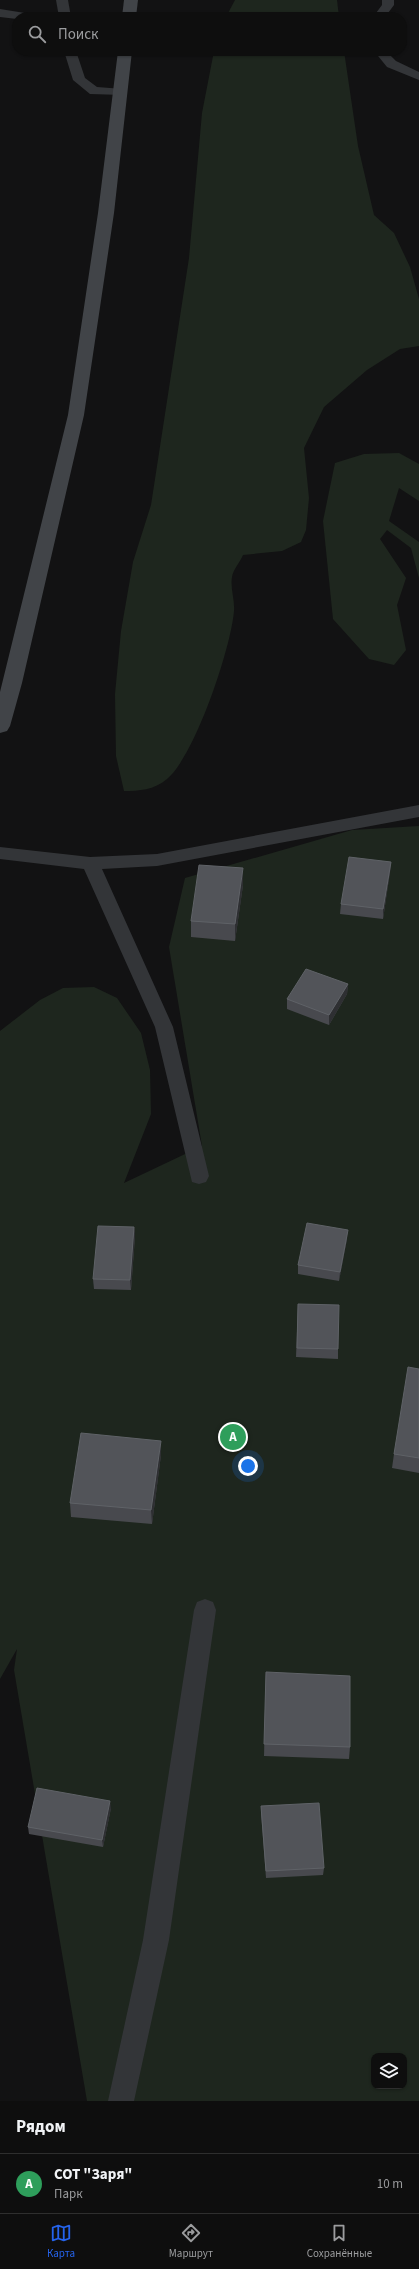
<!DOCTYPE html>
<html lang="ru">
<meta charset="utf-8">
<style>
body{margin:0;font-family:"Source Sans 3",sans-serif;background:#1c1c1c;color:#f1f3f6}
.controls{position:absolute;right:12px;bottom:12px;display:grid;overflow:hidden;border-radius:8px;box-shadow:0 1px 3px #0004}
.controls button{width:36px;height:36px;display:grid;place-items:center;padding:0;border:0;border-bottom:1px solid #2e2e2e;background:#0e0e0e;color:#f1f3f6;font:20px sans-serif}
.you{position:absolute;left:248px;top:1466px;width:14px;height:14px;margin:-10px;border:3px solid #fff;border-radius:50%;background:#1a73e8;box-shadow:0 0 0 6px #1a73e833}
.badge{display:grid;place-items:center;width:26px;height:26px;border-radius:50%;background:#2563eb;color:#fff;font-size:13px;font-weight:700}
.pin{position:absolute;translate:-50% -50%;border:2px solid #fff;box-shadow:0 1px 4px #0006}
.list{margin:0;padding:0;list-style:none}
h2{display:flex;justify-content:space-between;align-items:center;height:52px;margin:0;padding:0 16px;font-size:17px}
h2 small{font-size:13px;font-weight:400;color:#9b9c9e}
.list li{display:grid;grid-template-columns:26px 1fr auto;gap:12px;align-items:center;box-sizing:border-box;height:60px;padding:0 16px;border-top:1px solid #2e2e2e}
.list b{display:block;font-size:15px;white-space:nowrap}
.list p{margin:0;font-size:13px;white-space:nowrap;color:#9b9c9e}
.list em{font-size:13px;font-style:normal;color:#9b9c9e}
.icon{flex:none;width:22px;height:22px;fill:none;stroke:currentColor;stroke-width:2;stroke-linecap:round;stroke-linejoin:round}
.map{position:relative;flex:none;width:419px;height:2101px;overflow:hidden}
.search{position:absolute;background:#0e0e0e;box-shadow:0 1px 3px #0004;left:12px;right:12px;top:12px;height:44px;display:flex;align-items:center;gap:10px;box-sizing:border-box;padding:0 14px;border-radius:16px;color:#9b9c9e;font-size:15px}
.sheet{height:112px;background:#0e0e0e}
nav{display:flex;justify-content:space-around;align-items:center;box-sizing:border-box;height:56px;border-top:1px solid #2e2e2e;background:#0e0e0e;font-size:11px;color:#9b9c9e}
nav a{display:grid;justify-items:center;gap:2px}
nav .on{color:#2563eb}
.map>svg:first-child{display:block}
.green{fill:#1e261e;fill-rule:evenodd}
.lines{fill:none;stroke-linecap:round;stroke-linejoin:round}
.service{fill:#333538;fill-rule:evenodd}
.secondary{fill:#414448;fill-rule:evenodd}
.wall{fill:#48494e}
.shaded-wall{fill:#2e2f32}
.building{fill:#525459;stroke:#5f6267}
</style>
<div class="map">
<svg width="419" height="2101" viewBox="0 0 419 2101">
<rect width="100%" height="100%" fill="#121213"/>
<g class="green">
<path d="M235,0H337L339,17H226Z"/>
<path d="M214,51H344L358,146L374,215L394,233L410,267L419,299V346L400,349L367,370L324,407L304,448L309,498L306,530L301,542L282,551L243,555C240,562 233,570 232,577C230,588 235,600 234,611C231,648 195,756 167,779C154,790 139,791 124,791L116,756L115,694L121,631L133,562L151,505L189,258L202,113Z"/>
<path d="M399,453L419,464V501L399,488L389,521L419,542V578L411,548L387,530L380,539L406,578L397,605L406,650L394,665L369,659L333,619L323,521L335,463L364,454Z"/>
<path d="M419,826V2101H87L14,1670L17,1649L0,1679V1031L40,1000L63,988L94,987L117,998L141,1033L150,1070L151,1114L124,1183L202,1146L169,947L185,878L352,830ZM374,2056H404V2086H374Z"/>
</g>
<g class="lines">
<g class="service">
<path d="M56,0H68L71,17H59Z"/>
<path d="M382,0H394V5L385,17H373L382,5Z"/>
<path d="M0,9L25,13L31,17H17V19L0,17Z"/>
<path d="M64,51H76L85,78L97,87L123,89L125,92L123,95L90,94L73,80Z"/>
<path d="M374,51H386L396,61L419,72V80L387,67Z"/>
<path d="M419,805V817L157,866L102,869L173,1027L209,1176L206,1182L199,1184L192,1182L155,1027L84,869L0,859V847L90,857L157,854Z"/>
<path d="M205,1599L213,1602L216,1610L169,1940L134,2101H108L143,1940L194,1610L197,1602Z"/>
</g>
<g class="secondary">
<path d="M124,0H138L136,17H122Z"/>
<path d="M118,51H132L114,213L84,415L22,683L10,726L7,731L0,733V692L68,415L98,213Z"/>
</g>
</g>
<g class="wall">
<path d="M391,862L390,872L383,919L340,914L341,904Z"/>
<path d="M243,885L235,941L191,937V921Z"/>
<path d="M348,984L347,994L329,1025L287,1009V999Z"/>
<path d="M134,1227L135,1236L131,1290L94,1289L93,1279Z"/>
<path d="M347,1239L339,1281L298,1274V1265Z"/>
<path d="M298,1304L338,1349V1359L296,1357Z"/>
<path d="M419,1369V1473L392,1468L394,1454Z"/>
<path d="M161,1455L152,1524L71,1517L70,1503Z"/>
<path d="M266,1672L350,1747L349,1759L264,1756Z"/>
<path d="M261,1806L324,1868L323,1875L266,1878L261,1813Z"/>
<path d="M111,1808L103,1847L29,1834L28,1827Z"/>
</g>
<g class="shaded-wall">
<path d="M391,862L390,872L383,919V909Z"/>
<path d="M243,868V885L235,941V924Z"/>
<path d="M348,984L347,994L329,1025V1015Z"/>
<path d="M134,1227L135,1236L131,1290L130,1280Z"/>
<path d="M348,1230L347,1239L339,1281L340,1272Z"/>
<path d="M161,1441V1455L152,1524L151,1510Z"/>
<path d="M110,1801L111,1808L103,1847L102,1840Z"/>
</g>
<g class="building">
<path d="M349,857L391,862L383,909L341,904Z"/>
<path d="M199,865L243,868L235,924L191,921Z"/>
<path d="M306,969L348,984L329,1015L287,999Z"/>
<path d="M307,1223L348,1230L340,1272L298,1265Z"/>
<path d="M98,1226L134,1227L130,1280L93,1279Z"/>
<path d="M298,1304L339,1305L338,1349L297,1348Z"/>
<path d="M408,1367L419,1369V1458L394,1454Z"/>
<path d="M81,1433L161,1441L151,1510L70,1503Z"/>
<path d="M266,1672L350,1676V1747L264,1744Z"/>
<path d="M37,1788L110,1801L102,1840L28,1827Z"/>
<path d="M319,1803L324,1868L266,1871L261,1806Z"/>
</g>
</svg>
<div class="controls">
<button><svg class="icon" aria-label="layers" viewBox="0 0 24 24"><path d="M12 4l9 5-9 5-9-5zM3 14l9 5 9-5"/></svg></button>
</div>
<div class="you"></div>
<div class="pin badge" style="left:233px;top:1437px;background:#2e9e5b">A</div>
<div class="search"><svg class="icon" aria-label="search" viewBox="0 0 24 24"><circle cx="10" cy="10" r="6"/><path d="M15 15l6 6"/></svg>Поиск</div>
</div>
<section class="sheet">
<h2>Рядом<small></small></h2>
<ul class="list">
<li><span class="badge" style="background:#2e9e5b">A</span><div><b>СОТ &quot;Заря&quot;</b><p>Парк</p></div><em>10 m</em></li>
</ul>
</section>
<nav>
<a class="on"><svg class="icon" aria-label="map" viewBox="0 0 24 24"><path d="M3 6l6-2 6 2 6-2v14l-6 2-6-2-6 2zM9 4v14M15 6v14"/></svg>Карта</a>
<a><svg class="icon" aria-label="directions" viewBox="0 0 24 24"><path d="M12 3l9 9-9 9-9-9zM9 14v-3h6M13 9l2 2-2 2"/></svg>Маршрут</a>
<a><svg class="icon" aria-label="saved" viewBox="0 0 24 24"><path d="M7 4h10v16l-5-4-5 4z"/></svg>Сохранённые</a>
</nav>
